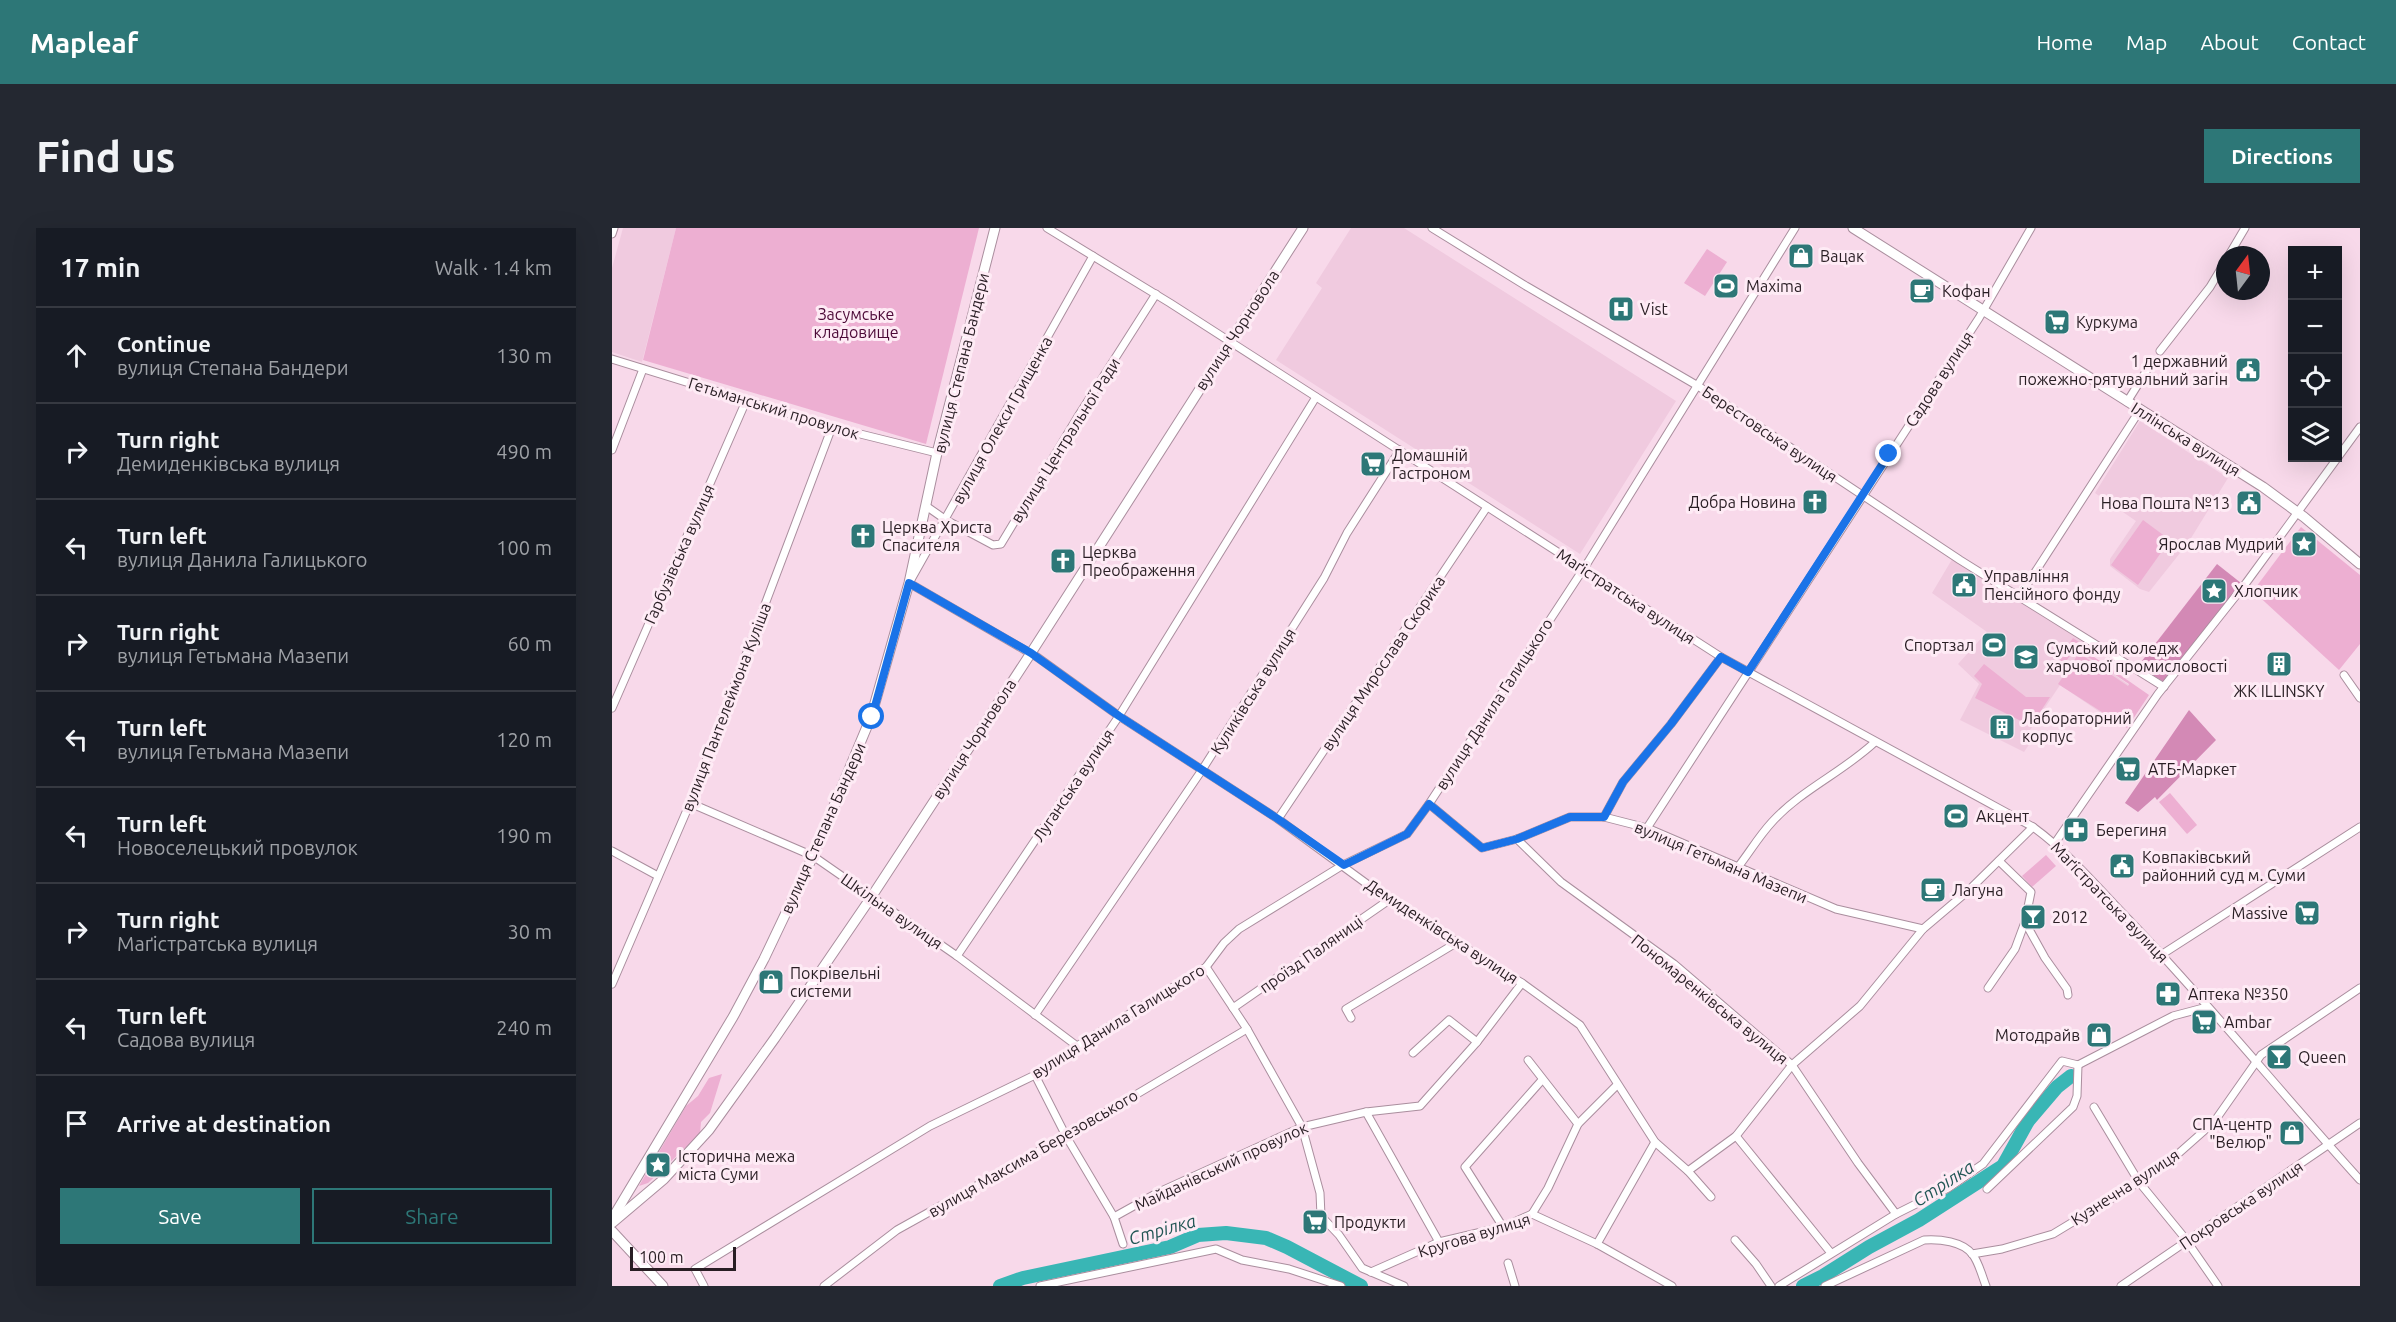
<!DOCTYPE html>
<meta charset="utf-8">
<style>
body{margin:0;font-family:Ubuntu,sans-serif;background:#242831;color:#f1f3f6}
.controls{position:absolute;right:18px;top:18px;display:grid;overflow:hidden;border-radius:0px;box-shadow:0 6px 24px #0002}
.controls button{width:54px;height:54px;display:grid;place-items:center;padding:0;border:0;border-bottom:2px solid #363941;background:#171b24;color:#f1f3f6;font:30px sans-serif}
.compass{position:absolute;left:1604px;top:18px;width:54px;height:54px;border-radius:50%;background:#171b24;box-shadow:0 6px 24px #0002;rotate:15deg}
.scale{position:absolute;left:18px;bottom:15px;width:106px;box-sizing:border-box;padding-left:6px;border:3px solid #291e24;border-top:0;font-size:16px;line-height:21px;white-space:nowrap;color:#291e24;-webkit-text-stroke:4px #feebf5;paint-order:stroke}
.stop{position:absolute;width:18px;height:18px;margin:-14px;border:4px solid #1a73e8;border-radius:50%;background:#fff}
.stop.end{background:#1a73e8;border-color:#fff;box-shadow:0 2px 6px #0008}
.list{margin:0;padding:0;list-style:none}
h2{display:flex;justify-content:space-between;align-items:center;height:78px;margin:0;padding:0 24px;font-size:26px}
h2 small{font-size:20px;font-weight:400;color:#9ea1a6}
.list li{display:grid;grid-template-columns:39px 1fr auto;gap:18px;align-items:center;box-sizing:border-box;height:96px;padding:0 24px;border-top:2px solid #363941}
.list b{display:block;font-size:22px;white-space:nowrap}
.list p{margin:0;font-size:20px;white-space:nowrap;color:#9ea1a6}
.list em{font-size:20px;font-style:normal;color:#9ea1a6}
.actions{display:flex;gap:12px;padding:18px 24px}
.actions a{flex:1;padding:14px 0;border:2px solid #2d7777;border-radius:0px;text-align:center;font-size:21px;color:#2d7777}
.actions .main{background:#2d7777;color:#fff}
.icon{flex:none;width:33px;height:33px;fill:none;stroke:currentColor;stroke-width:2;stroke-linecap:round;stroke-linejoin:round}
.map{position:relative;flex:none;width:1748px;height:1058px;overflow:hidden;border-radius:0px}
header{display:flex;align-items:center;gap:36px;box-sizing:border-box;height:84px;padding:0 30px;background:#2d7777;color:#fff}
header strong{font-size:28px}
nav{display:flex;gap:33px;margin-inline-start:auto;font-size:21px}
.intro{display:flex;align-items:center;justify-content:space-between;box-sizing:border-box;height:144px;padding:0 36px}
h1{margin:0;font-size:42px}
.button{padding:15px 27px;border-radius:0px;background:#2d7777;color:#fff;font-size:21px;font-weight:700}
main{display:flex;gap:36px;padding:0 36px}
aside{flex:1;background:#171b24;border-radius:0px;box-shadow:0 6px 24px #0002}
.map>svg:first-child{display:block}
.built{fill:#f0cadf}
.green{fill:#edafd2}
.forest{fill:#d389b5}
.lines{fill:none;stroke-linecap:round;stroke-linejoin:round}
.river{stroke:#39b6b5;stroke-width:14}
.minor-casing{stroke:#aa8e9e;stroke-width:9}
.major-casing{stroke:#aa8e9e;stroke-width:11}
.minor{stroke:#fff;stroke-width:7}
.major{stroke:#fff;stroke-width:9}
.route{stroke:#1a73e8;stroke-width:8}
.labels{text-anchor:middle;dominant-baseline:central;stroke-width:6;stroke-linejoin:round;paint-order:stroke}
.poi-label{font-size:16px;fill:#291e24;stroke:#feebf5;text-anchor:start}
.park-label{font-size:16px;fill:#4c0937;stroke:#feebf5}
.street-label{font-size:16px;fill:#291e24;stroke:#feebf5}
.water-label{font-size:18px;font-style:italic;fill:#225655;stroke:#feebf5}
</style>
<header>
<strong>Mapleaf</strong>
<nav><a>Home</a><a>Map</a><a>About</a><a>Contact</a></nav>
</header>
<div class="intro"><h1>Find us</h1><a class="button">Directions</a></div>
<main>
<aside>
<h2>17 min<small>Walk · 1.4 km</small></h2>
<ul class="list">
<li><svg class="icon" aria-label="ahead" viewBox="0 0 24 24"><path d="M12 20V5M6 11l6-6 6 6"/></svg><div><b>Continue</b><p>вулиця Степана Бандери</p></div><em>130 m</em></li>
<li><svg class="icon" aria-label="right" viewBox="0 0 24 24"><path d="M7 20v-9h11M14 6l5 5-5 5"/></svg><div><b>Turn right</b><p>Демиденківська вулиця</p></div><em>490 m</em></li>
<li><svg class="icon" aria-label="left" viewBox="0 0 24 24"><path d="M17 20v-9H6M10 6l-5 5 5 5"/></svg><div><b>Turn left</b><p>вулиця Данила Галицького</p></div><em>100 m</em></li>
<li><svg class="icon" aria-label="right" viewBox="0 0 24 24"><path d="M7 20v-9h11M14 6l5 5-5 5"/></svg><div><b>Turn right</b><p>вулиця Гетьмана Мазепи</p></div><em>60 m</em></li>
<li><svg class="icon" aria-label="left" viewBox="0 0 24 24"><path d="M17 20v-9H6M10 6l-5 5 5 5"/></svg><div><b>Turn left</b><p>вулиця Гетьмана Мазепи</p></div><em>120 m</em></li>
<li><svg class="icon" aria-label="left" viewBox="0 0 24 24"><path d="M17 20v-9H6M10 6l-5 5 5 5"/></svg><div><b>Turn left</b><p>Новоселецький провулок</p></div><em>190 m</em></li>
<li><svg class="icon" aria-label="right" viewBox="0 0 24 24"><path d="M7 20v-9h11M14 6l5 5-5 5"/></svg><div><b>Turn right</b><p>Маґістратська вулиця</p></div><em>30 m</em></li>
<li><svg class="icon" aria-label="left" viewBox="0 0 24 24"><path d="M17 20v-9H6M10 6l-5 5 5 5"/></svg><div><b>Turn left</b><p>Садова вулиця</p></div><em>240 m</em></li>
<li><svg class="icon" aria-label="arrive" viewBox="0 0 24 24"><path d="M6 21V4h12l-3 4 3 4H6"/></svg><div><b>Arrive at destination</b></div></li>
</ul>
<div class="actions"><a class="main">Save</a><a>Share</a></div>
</aside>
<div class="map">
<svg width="1748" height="1058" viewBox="0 0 1748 1058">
<rect width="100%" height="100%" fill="#f8d9ea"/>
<g class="built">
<path d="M11,0H64L30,134L0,124V40Z"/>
<path d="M739,0H792L1064,173L968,326L664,132L710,60L704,55Z"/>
<path d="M1528,193L1616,250L1576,315L1537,364L1528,361L1498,338V331L1524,293L1483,265Z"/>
<path d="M1342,328L1476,412L1468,423L1517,457L1495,489L1448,457L1418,502L1424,506L1412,524L1348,492L1367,456L1346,436L1375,404L1320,365Z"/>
</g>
<g class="green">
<path d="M64,0H367L314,216L31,132Z"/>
<path d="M1095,21L1115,34L1093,68L1072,55Z"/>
<path d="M1531,292L1558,312L1526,357L1499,337Z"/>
<path d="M1689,299L1748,347V416L1727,442L1641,363Z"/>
<path d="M1461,410L1467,414L1445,447L1439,442Z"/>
<path d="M1472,422L1537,467L1515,500L1446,456L1467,425L1516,458L1517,456L1470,425Z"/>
<path d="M1372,436L1414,469H1438L1419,498L1363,470L1370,456L1362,448Z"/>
<path d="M1558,565L1585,597L1575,606L1547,574Z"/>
<path d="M1434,627L1444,638L1420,659L1410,648Z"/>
<path d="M110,846L98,885L89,894L88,906L36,955L27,958L74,878L86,868L97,850Z"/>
</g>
<g class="forest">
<path d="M1605,336L1629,355L1552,454L1526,438Z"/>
<path d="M1577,482L1604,512L1545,572L1543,569L1526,584L1513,575Z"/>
</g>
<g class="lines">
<g class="river">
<path d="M388,1058L411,1050L558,1019L586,1007L614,1005L654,1010L675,1019L749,1058"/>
<path d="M1191,1058L1211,1048L1257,1019L1307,992L1391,938L1416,893L1445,859L1459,848"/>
</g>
<g class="minor-casing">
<g id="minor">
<path d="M435,0L558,75L1109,429L1421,599C1458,626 1487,661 1519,694C1598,777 1671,867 1748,952"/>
<path d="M820,0L914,58L1086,158L1348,332L1552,459"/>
<path d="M0,6L2,0"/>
<path d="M1617,27L1633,0"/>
<path d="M481,28L297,355L425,429L507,488L666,591L777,672L910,755L968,797L1043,914L1076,943L1099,969"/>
<path d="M1548,123L1598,59L1613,34"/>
<path d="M0,131L220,199L325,225"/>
<path d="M1515,174L1540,134"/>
<path d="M0,222L31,141"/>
<path d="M314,278L334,292L381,317L389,316L465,190L544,66"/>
<path d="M1407,369L1528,182"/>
<path d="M1732,447L1748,470"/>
<path d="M0,480L134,173"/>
<path d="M78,575L201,628L345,728L465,818"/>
<path d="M817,576L870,620L905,611L958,589H992L1035,600L1224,681L1311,701"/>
<path d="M992,589L1011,554L1059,496L1109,429"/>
<path d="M666,591L875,279"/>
<path d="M1035,600L1367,90L1419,0"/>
<path d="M905,611L949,654L1062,736L1180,837L1246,935L1284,986"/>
<path d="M1443,615L1546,466L1634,355L1748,199"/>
<path d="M0,623L46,648"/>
<path d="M1387,633L1419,664L1413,694L1433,730L1455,761L1456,767"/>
<path d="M1126,639C1137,625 1147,608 1160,594C1189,562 1231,544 1263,514"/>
<path d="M1549,727L1748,599"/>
<path d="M345,728L507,488L704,169"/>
<path d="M594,739L635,801L690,899L708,965L709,988L727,1007L750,1040L792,1058"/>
<path d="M0,756L78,575L220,199"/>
<path d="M1376,760L1403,721L1413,694"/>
<path d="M621,780L777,672"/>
<path d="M423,787L590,542L712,350L735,305L788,222"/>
<path d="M739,790L734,781L844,715"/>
<path d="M801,825L837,792L865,814"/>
<path d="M916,832L966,896"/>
<path d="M1466,837L1561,788L1595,779"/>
<path d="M423,847L454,908L502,989L511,1016"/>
<path d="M1482,879L1527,954L1572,1009L1606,1058"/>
<path d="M754,884L827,1014"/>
<path d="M1124,908L1219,1025"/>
<path d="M1076,943L1124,908L1180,837L1248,778L1311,701L1357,662L1421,599"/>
<path d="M1375,961L1461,879L1465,868L1466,837"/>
<path d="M920,986L936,960L966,896L1005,857"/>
<path d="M502,989L547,964L690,899L754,884L808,878L865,814L910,755"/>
<path d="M891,999L853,939L930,852"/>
<path d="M1123,1012L1144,1036L1159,1058"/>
<path d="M985,1016L1043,914"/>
<path d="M1360,1026L1390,1021L1441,1006L1527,954L1567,925L1602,894L1649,827L1748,760"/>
<path d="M896,1035L903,1058"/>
<path d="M759,1044L827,1014L891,999L920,986L985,1016L1060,1058"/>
<path d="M92,1058L83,1041L318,898L423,847L465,818L594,739L612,715L627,701L731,637L795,606L817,576L976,334L1183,0"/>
<path d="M212,1058L285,1002L454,908L635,801"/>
<path d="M428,1058L604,1021L630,1032L677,1041L729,1058"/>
<path d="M1167,1058L1284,986L1336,960L1371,936L1450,833L1466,837"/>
<path d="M1213,1058L1312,1012C1327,1011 1351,1013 1361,1027C1367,1035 1370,1048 1374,1058"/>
<path d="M1509,1058L1748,895"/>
</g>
</g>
<g class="major-casing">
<g id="major">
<path d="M1241,0L1651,259L1692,289L1748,336"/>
<path d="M0,991L121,789L152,731L201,628L259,489L297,355L325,225L383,0"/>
<path d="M0,995L52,951L97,902L163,810L260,668L419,425L691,0"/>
<path d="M0,1003L51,1058"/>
</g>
</g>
<use href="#minor" class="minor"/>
<use href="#major" class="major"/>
</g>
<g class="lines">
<path class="route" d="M260,489L297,355L419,425L507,488L666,591L732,637L795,606L817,576L870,620L905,611L958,589H992L1011,554L1059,496L1109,429L1136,444L1277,226"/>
</g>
<defs>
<g id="shop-square" transform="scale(1.35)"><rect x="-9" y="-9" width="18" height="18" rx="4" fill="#2d7777" stroke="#feebf5"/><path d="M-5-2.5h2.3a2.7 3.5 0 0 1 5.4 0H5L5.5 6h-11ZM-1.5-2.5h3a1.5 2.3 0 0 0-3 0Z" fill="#fff"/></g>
<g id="stadium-square" transform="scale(1.35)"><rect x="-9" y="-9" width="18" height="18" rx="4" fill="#2d7777" stroke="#feebf5"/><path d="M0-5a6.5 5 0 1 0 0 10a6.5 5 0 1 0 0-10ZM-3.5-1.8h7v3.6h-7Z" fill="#fff"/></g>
<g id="cafe-square" transform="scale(1.35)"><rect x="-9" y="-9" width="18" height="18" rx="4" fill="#2d7777" stroke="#feebf5"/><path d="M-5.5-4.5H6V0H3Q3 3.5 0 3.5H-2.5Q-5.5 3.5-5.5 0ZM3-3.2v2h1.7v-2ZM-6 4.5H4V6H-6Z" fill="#fff"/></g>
<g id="hospital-square" transform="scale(1.35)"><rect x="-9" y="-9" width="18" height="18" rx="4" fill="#2d7777" stroke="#feebf5"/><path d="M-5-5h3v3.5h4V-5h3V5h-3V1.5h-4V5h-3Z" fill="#fff"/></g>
<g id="supermarket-square" transform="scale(1.35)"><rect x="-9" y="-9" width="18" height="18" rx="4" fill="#2d7777" stroke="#feebf5"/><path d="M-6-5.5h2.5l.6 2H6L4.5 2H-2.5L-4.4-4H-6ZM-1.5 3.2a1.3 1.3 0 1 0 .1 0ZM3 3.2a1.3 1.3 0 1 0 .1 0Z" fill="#fff"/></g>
<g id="civic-square" transform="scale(1.35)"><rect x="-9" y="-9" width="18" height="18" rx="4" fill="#2d7777" stroke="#feebf5"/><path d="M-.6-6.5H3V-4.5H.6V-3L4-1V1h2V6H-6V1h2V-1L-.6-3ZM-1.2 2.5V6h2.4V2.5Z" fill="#fff"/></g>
<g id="church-square" transform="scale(1.35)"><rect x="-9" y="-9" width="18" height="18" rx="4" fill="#2d7777" stroke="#feebf5"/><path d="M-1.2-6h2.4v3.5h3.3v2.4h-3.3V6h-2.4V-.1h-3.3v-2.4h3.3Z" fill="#fff"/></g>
<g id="sight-square" transform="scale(1.35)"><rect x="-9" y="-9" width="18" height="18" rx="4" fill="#2d7777" stroke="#feebf5"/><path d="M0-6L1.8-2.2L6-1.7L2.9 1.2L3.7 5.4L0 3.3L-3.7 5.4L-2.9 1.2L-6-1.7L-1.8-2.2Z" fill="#fff"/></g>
<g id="university-square" transform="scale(1.35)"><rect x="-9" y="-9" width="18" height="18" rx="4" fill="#2d7777" stroke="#feebf5"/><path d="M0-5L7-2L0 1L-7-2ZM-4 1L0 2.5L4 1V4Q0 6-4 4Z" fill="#fff"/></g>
<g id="building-square" transform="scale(1.35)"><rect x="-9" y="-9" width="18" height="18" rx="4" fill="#2d7777" stroke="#feebf5"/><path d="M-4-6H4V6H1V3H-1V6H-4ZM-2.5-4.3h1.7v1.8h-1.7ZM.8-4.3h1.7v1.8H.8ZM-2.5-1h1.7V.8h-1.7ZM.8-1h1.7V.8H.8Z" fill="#fff"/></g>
<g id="pharmacy-square" transform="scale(1.35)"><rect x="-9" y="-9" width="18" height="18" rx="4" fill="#2d7777" stroke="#feebf5"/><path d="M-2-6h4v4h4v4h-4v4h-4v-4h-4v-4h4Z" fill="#fff"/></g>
<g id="bar-square" transform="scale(1.35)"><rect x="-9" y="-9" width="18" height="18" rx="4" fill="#2d7777" stroke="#feebf5"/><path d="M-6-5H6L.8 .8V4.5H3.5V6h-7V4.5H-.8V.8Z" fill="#fff"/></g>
</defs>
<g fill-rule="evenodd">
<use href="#shop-square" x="1189" y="28"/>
<use href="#stadium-square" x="1114" y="58"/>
<use href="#cafe-square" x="1310" y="63"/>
<use href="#hospital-square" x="1009" y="81"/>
<use href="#supermarket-square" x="1445" y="94"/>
<use href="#civic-square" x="1636" y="142"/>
<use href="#supermarket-square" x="761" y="236"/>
<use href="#church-square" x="1203" y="274"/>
<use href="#civic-square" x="1637" y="275"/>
<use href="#church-square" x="251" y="308"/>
<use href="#sight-square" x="1692" y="316"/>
<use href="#church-square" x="451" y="333"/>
<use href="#civic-square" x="1352" y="357"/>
<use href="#sight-square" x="1602" y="363"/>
<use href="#stadium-square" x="1382" y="417"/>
<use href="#university-square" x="1414" y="429"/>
<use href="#building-square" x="1667" y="436"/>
<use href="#building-square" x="1390" y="499"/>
<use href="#supermarket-square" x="1516" y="541"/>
<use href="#stadium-square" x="1344" y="588"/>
<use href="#pharmacy-square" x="1464" y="602"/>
<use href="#civic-square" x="1510" y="638"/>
<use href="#cafe-square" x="1321" y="662"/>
<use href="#supermarket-square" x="1695" y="685"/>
<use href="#bar-square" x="1421" y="689"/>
<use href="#shop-square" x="159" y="754"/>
<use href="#pharmacy-square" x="1556" y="766"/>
<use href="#supermarket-square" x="1592" y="794"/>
<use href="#shop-square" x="1487" y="807"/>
<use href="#bar-square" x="1667" y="829"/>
<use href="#shop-square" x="1680" y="905"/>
<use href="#sight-square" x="46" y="937"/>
<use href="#supermarket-square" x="703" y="994"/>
</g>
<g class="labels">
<g class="poi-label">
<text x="1208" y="28">Вацак</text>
<text x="1134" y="58">Maxima</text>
<text x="1330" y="63">Кофан</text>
<text x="1028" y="81">Vist</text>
<text x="1464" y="94">Куркума</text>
<text x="1616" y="133" text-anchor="end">1 державний<tspan x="1616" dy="18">пожежно-рятувальний загін</tspan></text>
<text x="780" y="227">Домашній<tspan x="780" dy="18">Гастроном</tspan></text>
<text x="1184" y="274" text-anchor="end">Добра Новина</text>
<text x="1618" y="275" text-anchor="end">Нова Пошта №13</text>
<text x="270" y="299">Церква Христа<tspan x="270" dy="18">Спасителя</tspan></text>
<text x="1672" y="316" text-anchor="end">Ярослав Мудрий</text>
<text x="470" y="324">Церква<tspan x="470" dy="18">Преображення</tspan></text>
<text x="1372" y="348">Управління<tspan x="1372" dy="18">Пенсійного фонду</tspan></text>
<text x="1622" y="363">Хлопчик</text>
<text x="1362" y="417" text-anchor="end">Спортзал</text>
<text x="1434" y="420">Сумський коледж<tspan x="1434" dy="18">харчової промисловості</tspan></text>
<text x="1667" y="463" text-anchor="middle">ЖК ILLINSKY</text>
<text x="1410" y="490">Лабораторний<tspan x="1410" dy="18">корпус</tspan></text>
<text x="1536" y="541">АТБ-Маркет</text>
<text x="1364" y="588">Акцент</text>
<text x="1484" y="602">Берегиня</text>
<text x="1530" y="629">Ковпаківський<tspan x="1530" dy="18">районний суд м. Суми</tspan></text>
<text x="1340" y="662">Лагуна</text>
<text x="1676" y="685" text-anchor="end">Massive</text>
<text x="1440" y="689">2012</text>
<text x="178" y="745">Покрівельні<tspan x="178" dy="18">системи</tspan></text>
<text x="1576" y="766">Аптека №350</text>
<text x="1612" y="794">Ambar</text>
<text x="1468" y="807" text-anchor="end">Мотодрайв</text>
<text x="1686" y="829">Queen</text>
<text x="1660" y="896" text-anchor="end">СПА-центр<tspan x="1660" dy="18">"Велюр"</tspan></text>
<text x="66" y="928">Історична межа<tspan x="66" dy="18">міста Суми</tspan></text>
<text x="722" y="994">Продукти</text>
</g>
<g class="park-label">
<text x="244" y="86">Засумське<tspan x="244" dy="18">кладовище</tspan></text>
</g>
<g class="street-label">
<text transform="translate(625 102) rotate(-57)">вулиця Чорновола</text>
<text transform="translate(349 135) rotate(-76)">вулиця Степана Бандери</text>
<text transform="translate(1327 151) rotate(-57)">Садова вулиця</text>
<text transform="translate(162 180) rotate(17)">Гетьманський провулок</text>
<text transform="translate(390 192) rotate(-61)">вулиця Олекси Грищенка</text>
<text transform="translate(1158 206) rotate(34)">Берестовська вулиця</text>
<text transform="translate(1574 211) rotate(32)">Іллінська вулиця</text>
<text transform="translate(453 212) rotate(-58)">вулиця Центральної Ради</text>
<text transform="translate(67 326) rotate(-66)">Гарбузівська вулиця</text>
<text transform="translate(1014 368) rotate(33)">Маґістратська вулиця</text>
<text transform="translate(771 435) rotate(-56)">вулиця Мирослава Скорика</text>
<text transform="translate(641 463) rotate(-58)">Куликівська вулиця</text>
<text transform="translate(882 476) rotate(-57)">вулиця Данила Галицького</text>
<text transform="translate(114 479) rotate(-69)">вулиця Пантелеймона Куліша</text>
<text transform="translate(362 511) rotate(-57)">вулиця Чорновола</text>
<text transform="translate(461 557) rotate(-56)">Луганська вулиця</text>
<text transform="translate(211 600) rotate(-66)">вулиця Степана Бандери</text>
<text transform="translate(1109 634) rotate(23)">вулиця Гетьмана Мазепи</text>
<text transform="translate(1498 674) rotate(46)">Маґістратська вулиця</text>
<text transform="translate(280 683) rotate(35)">Шкільна вулиця</text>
<text transform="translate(830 703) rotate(33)">Демиденківська вулиця</text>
<text transform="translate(699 726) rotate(-35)">проїзд Паляниці</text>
<text transform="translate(1098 771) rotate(39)">Пономаренківська вулиця</text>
<text transform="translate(506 793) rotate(-32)">вулиця Данила Галицького</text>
<text transform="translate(421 925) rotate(-30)">вулиця Максима Березовського</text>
<text transform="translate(609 938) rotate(-25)">Майданівський провулок</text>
<text transform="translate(1513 959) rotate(-33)">Кузнечна вулиця</text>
<text transform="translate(1629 977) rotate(-34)">Покровська вулиця</text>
<text transform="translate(862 1007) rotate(-17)">Кругова вулиця</text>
</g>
<g class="water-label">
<text transform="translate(1331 955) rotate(-33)">Стрілка</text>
<text transform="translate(550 1001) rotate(-16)">Стрілка</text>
</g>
</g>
</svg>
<div class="controls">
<button>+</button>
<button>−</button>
<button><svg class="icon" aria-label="locate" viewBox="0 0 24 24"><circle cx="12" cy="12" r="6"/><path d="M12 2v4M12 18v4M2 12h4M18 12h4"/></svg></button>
<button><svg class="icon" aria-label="layers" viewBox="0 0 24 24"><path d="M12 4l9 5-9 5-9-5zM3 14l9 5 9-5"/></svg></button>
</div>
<svg class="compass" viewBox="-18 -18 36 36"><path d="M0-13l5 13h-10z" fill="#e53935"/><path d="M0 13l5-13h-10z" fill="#9ea1a6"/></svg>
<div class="scale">100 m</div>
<div class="stop" style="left:260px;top:489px"></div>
<div class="stop end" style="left:1277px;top:226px"></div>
</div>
</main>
